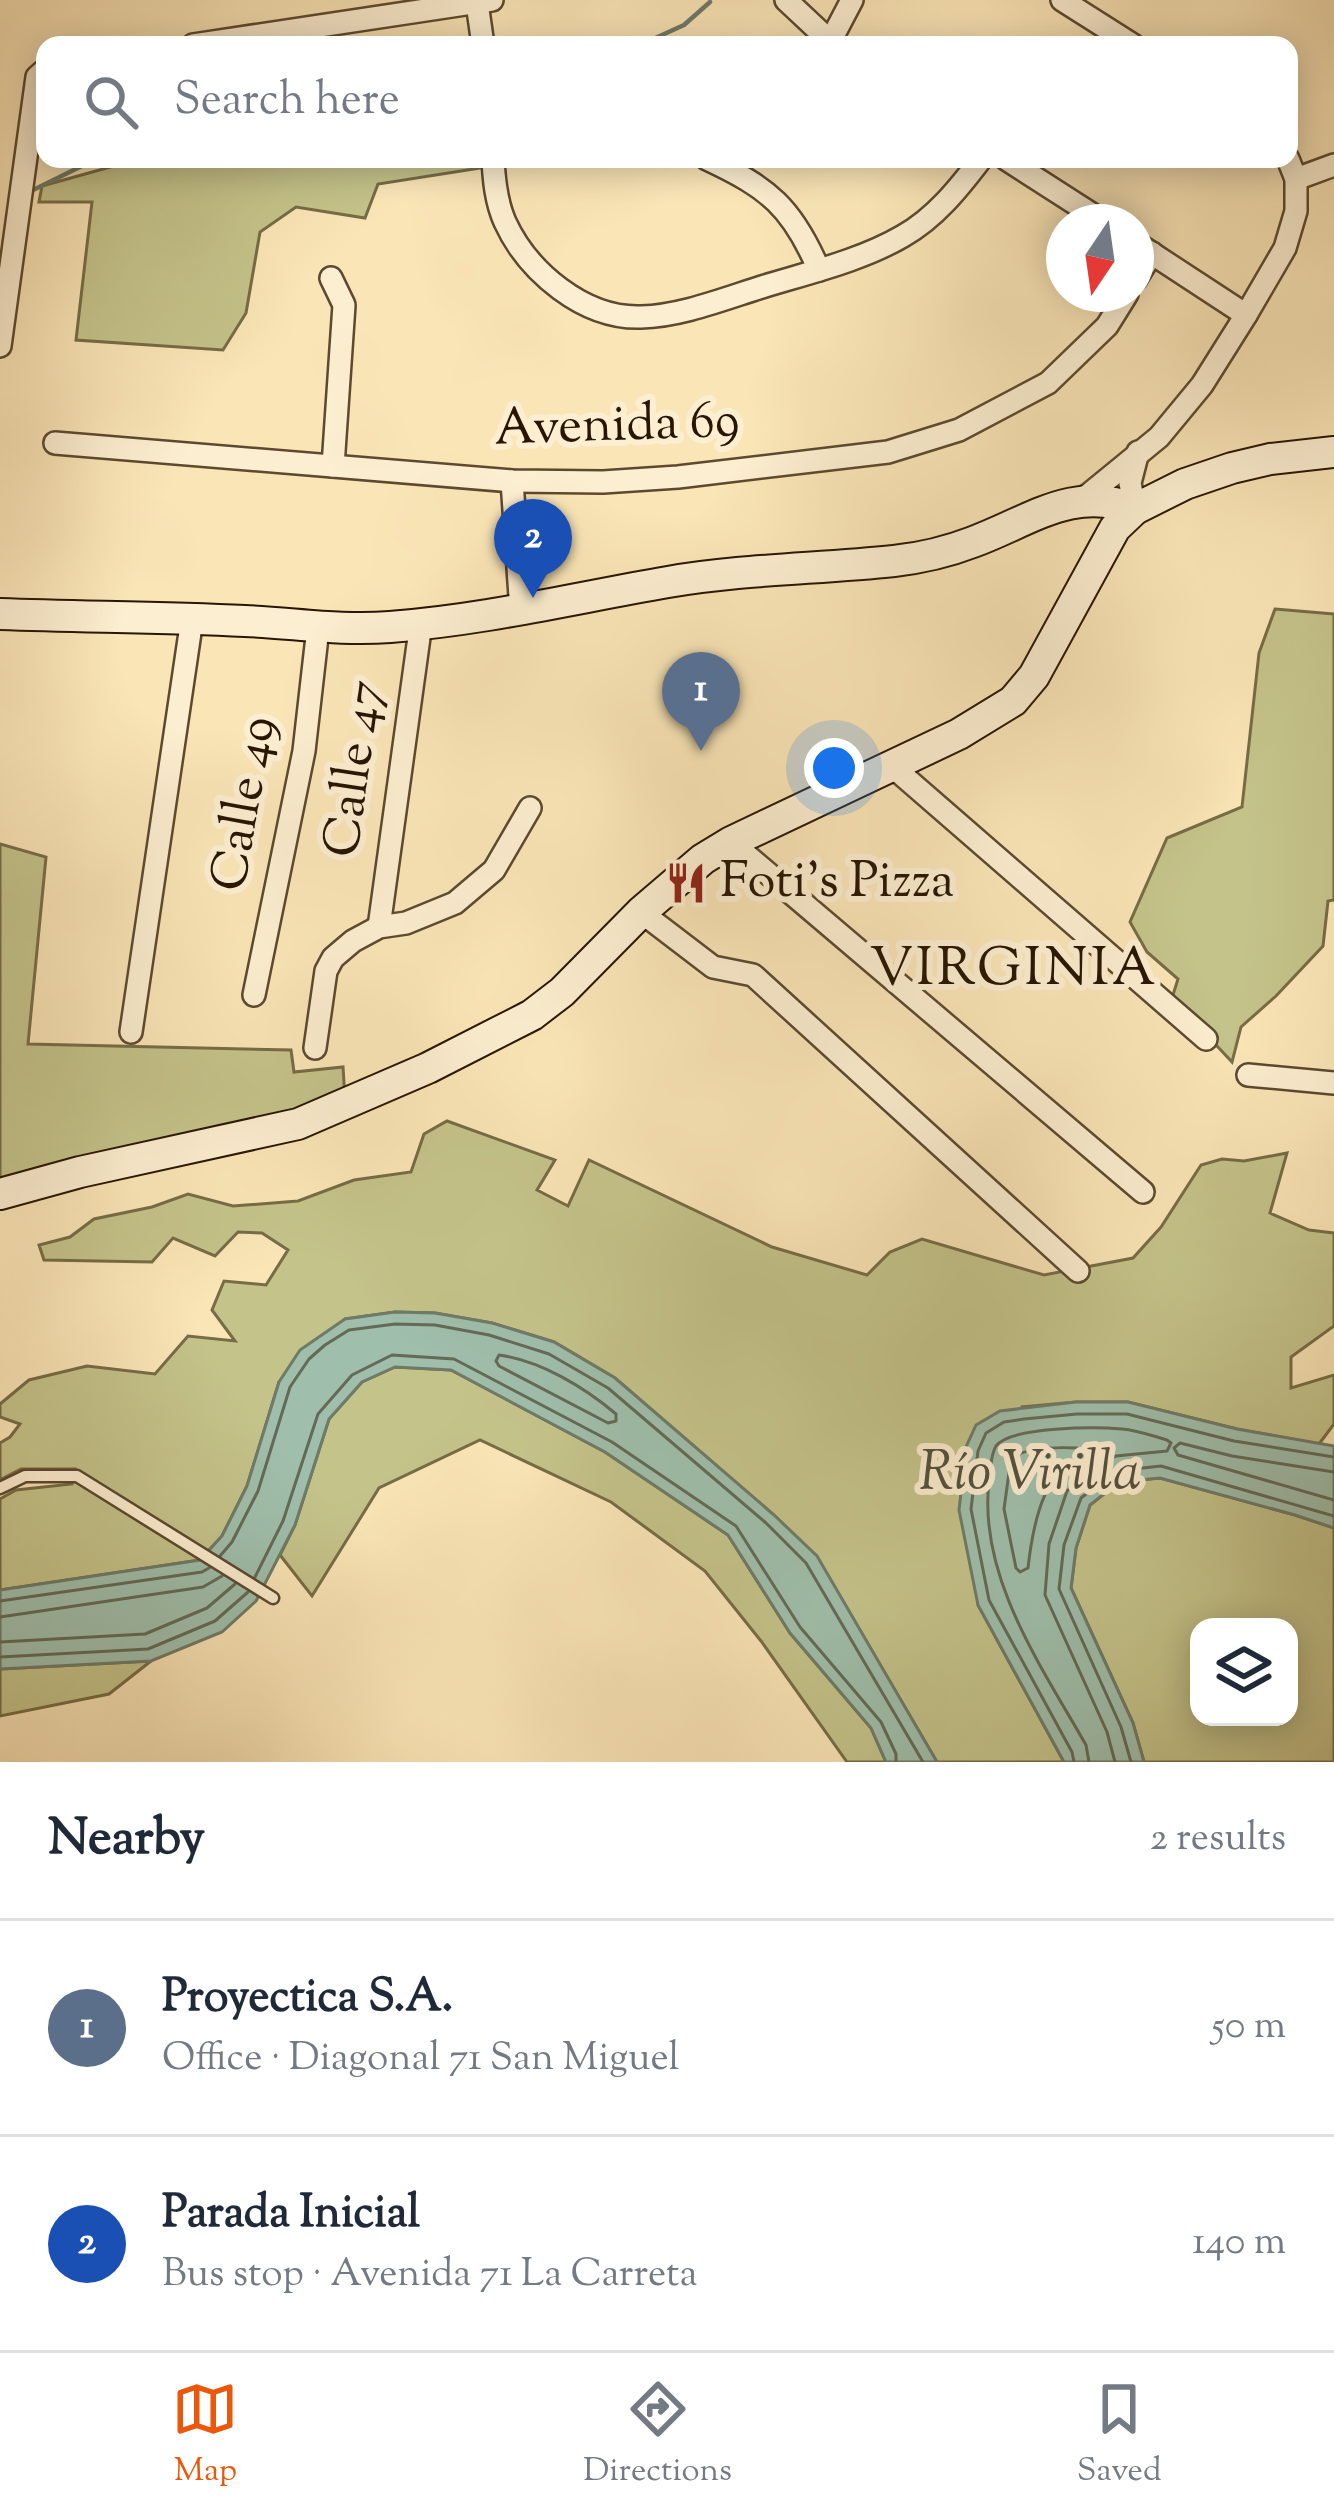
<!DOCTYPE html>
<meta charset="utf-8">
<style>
body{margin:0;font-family:"Sorts Mill Goudy",serif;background:#f6f6f7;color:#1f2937}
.controls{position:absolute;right:36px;bottom:36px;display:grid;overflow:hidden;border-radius:24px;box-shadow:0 6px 30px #0003}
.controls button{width:108px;height:108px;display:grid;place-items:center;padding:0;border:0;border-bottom:3px solid #e0e1e3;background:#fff;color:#1f2937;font:60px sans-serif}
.compass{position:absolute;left:1046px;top:204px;width:108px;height:108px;border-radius:50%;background:#fff;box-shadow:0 6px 30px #0003;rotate:193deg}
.you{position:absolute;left:834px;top:768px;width:42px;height:42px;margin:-30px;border:9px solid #fff;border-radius:50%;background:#1a73e8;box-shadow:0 0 0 18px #1a73e833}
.badge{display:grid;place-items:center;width:78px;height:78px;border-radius:50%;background:#ea580c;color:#fff;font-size:39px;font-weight:700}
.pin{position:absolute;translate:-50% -99px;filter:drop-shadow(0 3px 6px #0008)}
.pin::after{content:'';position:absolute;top:63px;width:42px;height:36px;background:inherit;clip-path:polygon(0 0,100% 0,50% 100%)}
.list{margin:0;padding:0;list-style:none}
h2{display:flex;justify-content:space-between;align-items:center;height:156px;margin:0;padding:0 48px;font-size:51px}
h2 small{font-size:39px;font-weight:400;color:#747a83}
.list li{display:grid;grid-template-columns:78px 1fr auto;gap:36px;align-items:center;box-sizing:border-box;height:216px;padding:0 48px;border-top:3px solid #e0e1e3}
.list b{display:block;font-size:45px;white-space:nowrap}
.list p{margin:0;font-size:39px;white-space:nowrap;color:#747a83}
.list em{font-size:39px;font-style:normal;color:#747a83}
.icon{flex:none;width:66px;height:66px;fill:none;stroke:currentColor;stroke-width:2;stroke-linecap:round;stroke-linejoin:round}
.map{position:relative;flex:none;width:1334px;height:1762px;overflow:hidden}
.search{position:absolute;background:#fff;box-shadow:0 6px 30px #0003;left:36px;right:36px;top:36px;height:132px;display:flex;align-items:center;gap:30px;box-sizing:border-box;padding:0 42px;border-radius:24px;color:#747a83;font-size:45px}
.sheet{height:588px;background:#fff}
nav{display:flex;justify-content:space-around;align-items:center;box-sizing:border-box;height:168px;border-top:3px solid #e0e1e3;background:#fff;font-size:33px;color:#747a83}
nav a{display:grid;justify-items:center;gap:6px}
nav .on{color:#ea580c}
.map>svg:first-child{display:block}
.green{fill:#c4c38a;stroke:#766c46;stroke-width:3;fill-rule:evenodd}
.water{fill:#9fbfac;stroke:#6f7b68;stroke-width:3}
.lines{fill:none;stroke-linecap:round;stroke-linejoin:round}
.shore{stroke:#646a57;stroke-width:3}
.stream{stroke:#6f7b68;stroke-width:4.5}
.lane-casing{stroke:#5c492f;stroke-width:15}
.street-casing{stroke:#5c492f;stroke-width:26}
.secondary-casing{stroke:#281502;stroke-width:34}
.lane{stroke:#fceed0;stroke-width:10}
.street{stroke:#fceed0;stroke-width:21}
.secondary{stroke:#fceed0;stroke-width:30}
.labels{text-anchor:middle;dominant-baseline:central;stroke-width:12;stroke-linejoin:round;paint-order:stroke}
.street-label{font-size:51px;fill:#281502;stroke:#fceed0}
.poi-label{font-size:51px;fill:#281502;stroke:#fceed0;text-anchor:start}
.neighbourhood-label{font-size:54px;letter-spacing:3px;fill:#281502;stroke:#fceed0}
.water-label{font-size:54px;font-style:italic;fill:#52503e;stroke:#fceed0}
</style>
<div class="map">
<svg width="1334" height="1762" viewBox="0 0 1334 1762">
<rect width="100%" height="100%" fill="#fae5b7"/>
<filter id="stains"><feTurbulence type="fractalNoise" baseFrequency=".00167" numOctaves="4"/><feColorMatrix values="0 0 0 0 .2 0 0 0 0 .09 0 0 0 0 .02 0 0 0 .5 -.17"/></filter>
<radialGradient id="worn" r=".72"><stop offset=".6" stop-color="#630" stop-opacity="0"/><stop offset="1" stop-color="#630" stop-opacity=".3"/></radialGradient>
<g class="green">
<path d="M139,159H492L493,166L378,184L365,218L296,207L260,232L246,313L223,350L76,340L92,202H39L42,186Z"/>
<path d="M1275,609L1334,614V900L1328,901L1323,946L1276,996L1241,1027L1232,1062L1172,998L1178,979L1147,952L1130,922L1167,838L1242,807L1259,653Z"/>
<path d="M0,844L46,857L28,1044L291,1050L294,1072L343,1067L345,1099L0,1186Z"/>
<path d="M447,1121L555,1160L537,1190L568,1206L589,1160L772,1247L867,1275L890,1252L922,1239L1044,1275L1133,1258L1161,1227L1201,1165L1222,1159L1244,1161L1287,1153L1270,1213L1309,1230L1334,1233V1326L1291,1357V1388L1334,1375V1424L1319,1444L1237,1429L1128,1402H1076L1022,1407L978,1605L1064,1762H937L816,1556L774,1515L615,1378L554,1342L492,1323L435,1313L395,1312L345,1319L279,1382L247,1486L222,1536L200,1560L0,1590V1499L16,1490L72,1484L75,1469H21L0,1480V1443L10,1437L20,1424L0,1417V1404L29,1380L87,1366L155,1374L188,1336L235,1341L212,1310L224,1281L266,1285L288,1250L262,1233L238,1232L215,1256L173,1238L152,1262L44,1260L39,1245L70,1237L94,1219L152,1207L188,1194L233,1206L298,1201L354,1180L411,1172L424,1134Z"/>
<path d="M395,1367L451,1370L605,1452L728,1535L790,1633L871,1728L886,1762H847L761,1641L705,1571L611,1502L480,1440L379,1488L312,1596L280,1555L295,1525L329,1419L362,1382Z"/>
<path d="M1160,1478L1295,1515L1334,1528V1762H1144L1133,1723L1071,1588L1076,1548L1090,1505L1119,1482ZM1199,1627H1289V1717H1199Z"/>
<path d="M151,1661L109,1694L0,1716V1669Z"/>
</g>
<g class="water">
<path d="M395,1312L435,1313L492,1323L554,1342L615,1378L774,1515L817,1556L937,1762H886L871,1728L790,1633L728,1535L605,1452L451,1370L395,1367L362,1382L329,1419L295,1525L256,1601L222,1632L151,1661L0,1669V1590L200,1560L222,1536L247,1486L279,1382L300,1350L345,1319Z"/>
<path d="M1076,1402H1128L1237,1429L1334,1446V1528L1295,1515L1160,1478L1119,1482L1090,1505L1076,1548L1071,1588L1133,1723L1144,1762H1064L978,1605L959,1510L966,1447L976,1425L1000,1411Z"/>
</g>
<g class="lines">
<g class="shore">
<path d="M499,1355C541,1361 584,1387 616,1414V1421L608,1423L499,1366L496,1361Z"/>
<path d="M1077,1448L1079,1456C1072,1463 1063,1468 1057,1475C1038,1497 1031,1541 1028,1568L1020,1572L1016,1568L1004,1509L1011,1458C1028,1447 1057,1447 1077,1448Z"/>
<path d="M1334,1472L1232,1456L1180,1443L1174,1448L1178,1455L1334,1500"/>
<path d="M220,1556L232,1542L258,1491L290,1387L309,1359L325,1345L349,1330L395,1324L435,1325L489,1335L549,1354L608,1388L766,1523L806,1563L923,1762"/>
<path d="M255,1577L283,1521L318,1414L352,1375L392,1355L454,1359L612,1442L736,1526L800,1627L881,1722L896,1754V1762"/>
<path d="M0,1601L202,1572L209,1568"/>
<path d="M0,1617L203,1587L222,1576"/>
<path d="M0,1642L145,1634L207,1608L235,1584"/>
<path d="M0,1657L148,1649L215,1621L248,1592"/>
<path d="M1074,1762L1072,1752L989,1600L971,1509L978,1451L986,1433L1004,1422L1024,1419L1077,1414H1127L1234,1441L1334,1457"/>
<path d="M1089,1762L1086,1745C1041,1666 978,1576 989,1482C991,1471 990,1455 996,1446C1011,1426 1098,1427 1122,1429C1137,1430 1153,1436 1167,1440L1171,1443L1167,1451L1116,1456L1102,1462L1067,1491L1049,1544L1045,1595L1107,1732L1115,1762"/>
<path d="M1131,1762L1121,1727L1059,1589L1064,1545L1081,1498L1115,1471L1161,1466L1334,1516"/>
</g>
<g class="stream">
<path d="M640,45L684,25L710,2"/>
<path d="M27,193L90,162L138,159"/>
</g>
<g class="lane-casing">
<path id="lane" d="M0,1488L25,1476H77L273,1598"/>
</g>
<g class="street-casing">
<g id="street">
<path d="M786,0L834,45"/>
<path d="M1062,0L1133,45"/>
<path d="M477,3L483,45"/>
<path d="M830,42L852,0"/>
<path d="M193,45L492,0"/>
<path d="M493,159C494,180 496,202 505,222C528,272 584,319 641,317C682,316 726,298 765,286C811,272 862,260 903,236C935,218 959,188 981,159"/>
<path d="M707,159C769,188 792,207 819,270"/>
<path d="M1006,159L1104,222"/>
<path d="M1296,179L1334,165"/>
<path d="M1136,243L1246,315"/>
<path d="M331,278L344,305L333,466"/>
<path d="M1136,279L1152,253"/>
<path d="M0,346L37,77L45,70"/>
<path d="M55,443L512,481L603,482L678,477L888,452L959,430L1048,383L1107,326L1127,294"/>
<path d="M512,481L521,611"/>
<path d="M1082,500L1159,437L1202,385L1246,315L1285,248L1296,211V179L1288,159"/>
<path d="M1135,509L1130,483L1138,452"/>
<path d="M893,767L1206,1039"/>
<path d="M731,842L1143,1192"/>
<path d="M641,912L713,967L753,975L1078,1271"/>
<path d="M379,927L421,623"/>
<path d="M254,995L304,751L318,628"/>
<path d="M131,1032L192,619"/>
<path d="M315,1048L326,971L333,958L353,941L379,927L406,923L455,903L494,870L530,808"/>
<path d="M1248,1075L1334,1083"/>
</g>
</g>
<g class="secondary-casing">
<g id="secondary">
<path d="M0,614C82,617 163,617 245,621C294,623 341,631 390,627C484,620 575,598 668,582C742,569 818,569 894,561C921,558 947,552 973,542C1030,521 1073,485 1135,509"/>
<path d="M0,1194L80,1172L298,1124L428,1068L532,1015L562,992L641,912L703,859L731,842L959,734L1013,701L1034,676L1115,528L1135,509L1185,484L1232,468L1270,459L1334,452"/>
</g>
</g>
<use href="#lane" class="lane"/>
<use href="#street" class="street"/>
<use href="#secondary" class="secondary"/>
</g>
<defs>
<g id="restaurant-bare" transform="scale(3.24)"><path d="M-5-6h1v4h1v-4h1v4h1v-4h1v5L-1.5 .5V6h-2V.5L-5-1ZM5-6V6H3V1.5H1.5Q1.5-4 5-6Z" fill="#8f2418" stroke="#fceed0" stroke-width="2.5" paint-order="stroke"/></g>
</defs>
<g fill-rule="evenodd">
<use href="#restaurant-bare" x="686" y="883"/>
</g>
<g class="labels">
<g class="street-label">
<text transform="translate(617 427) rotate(-2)">Avenida 69</text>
<text transform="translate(356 769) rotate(-82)">Calle 47</text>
<text transform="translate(246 804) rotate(-80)">Calle 49</text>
</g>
<g class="poi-label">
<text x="720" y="883">Foti's Pizza</text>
</g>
<g class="neighbourhood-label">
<text x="1014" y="971">VIRGINIA</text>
</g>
<g class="water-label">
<text x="1030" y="1475">Río Virilla</text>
</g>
</g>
<rect width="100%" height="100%" filter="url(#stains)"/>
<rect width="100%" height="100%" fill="url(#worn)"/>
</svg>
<div class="controls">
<button><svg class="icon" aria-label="layers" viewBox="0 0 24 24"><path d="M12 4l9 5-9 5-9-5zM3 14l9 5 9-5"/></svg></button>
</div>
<svg class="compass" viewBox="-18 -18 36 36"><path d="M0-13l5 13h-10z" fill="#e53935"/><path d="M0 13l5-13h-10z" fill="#747a83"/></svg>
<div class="you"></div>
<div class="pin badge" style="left:701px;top:751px;background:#5c6f8a">1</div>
<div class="pin badge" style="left:533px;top:598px;background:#1a4fb4">2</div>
<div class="search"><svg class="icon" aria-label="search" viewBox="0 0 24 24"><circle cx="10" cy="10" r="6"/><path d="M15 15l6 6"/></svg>Search here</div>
</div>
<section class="sheet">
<h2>Nearby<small>2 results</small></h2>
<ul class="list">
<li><span class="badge" style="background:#5c6f8a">1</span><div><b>Proyectica S.A.</b><p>Office · Diagonal 71 San Miguel</p></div><em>50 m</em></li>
<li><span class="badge" style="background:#1a4fb4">2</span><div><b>Parada Inicial</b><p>Bus stop · Avenida 71 La Carreta</p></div><em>140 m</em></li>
</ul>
</section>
<nav>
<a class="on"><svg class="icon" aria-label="map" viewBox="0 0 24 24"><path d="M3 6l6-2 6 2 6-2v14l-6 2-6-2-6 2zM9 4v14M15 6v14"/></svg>Map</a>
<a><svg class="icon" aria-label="directions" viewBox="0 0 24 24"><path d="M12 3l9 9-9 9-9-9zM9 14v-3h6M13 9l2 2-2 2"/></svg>Directions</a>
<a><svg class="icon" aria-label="saved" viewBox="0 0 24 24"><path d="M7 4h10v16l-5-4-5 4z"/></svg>Saved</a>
</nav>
